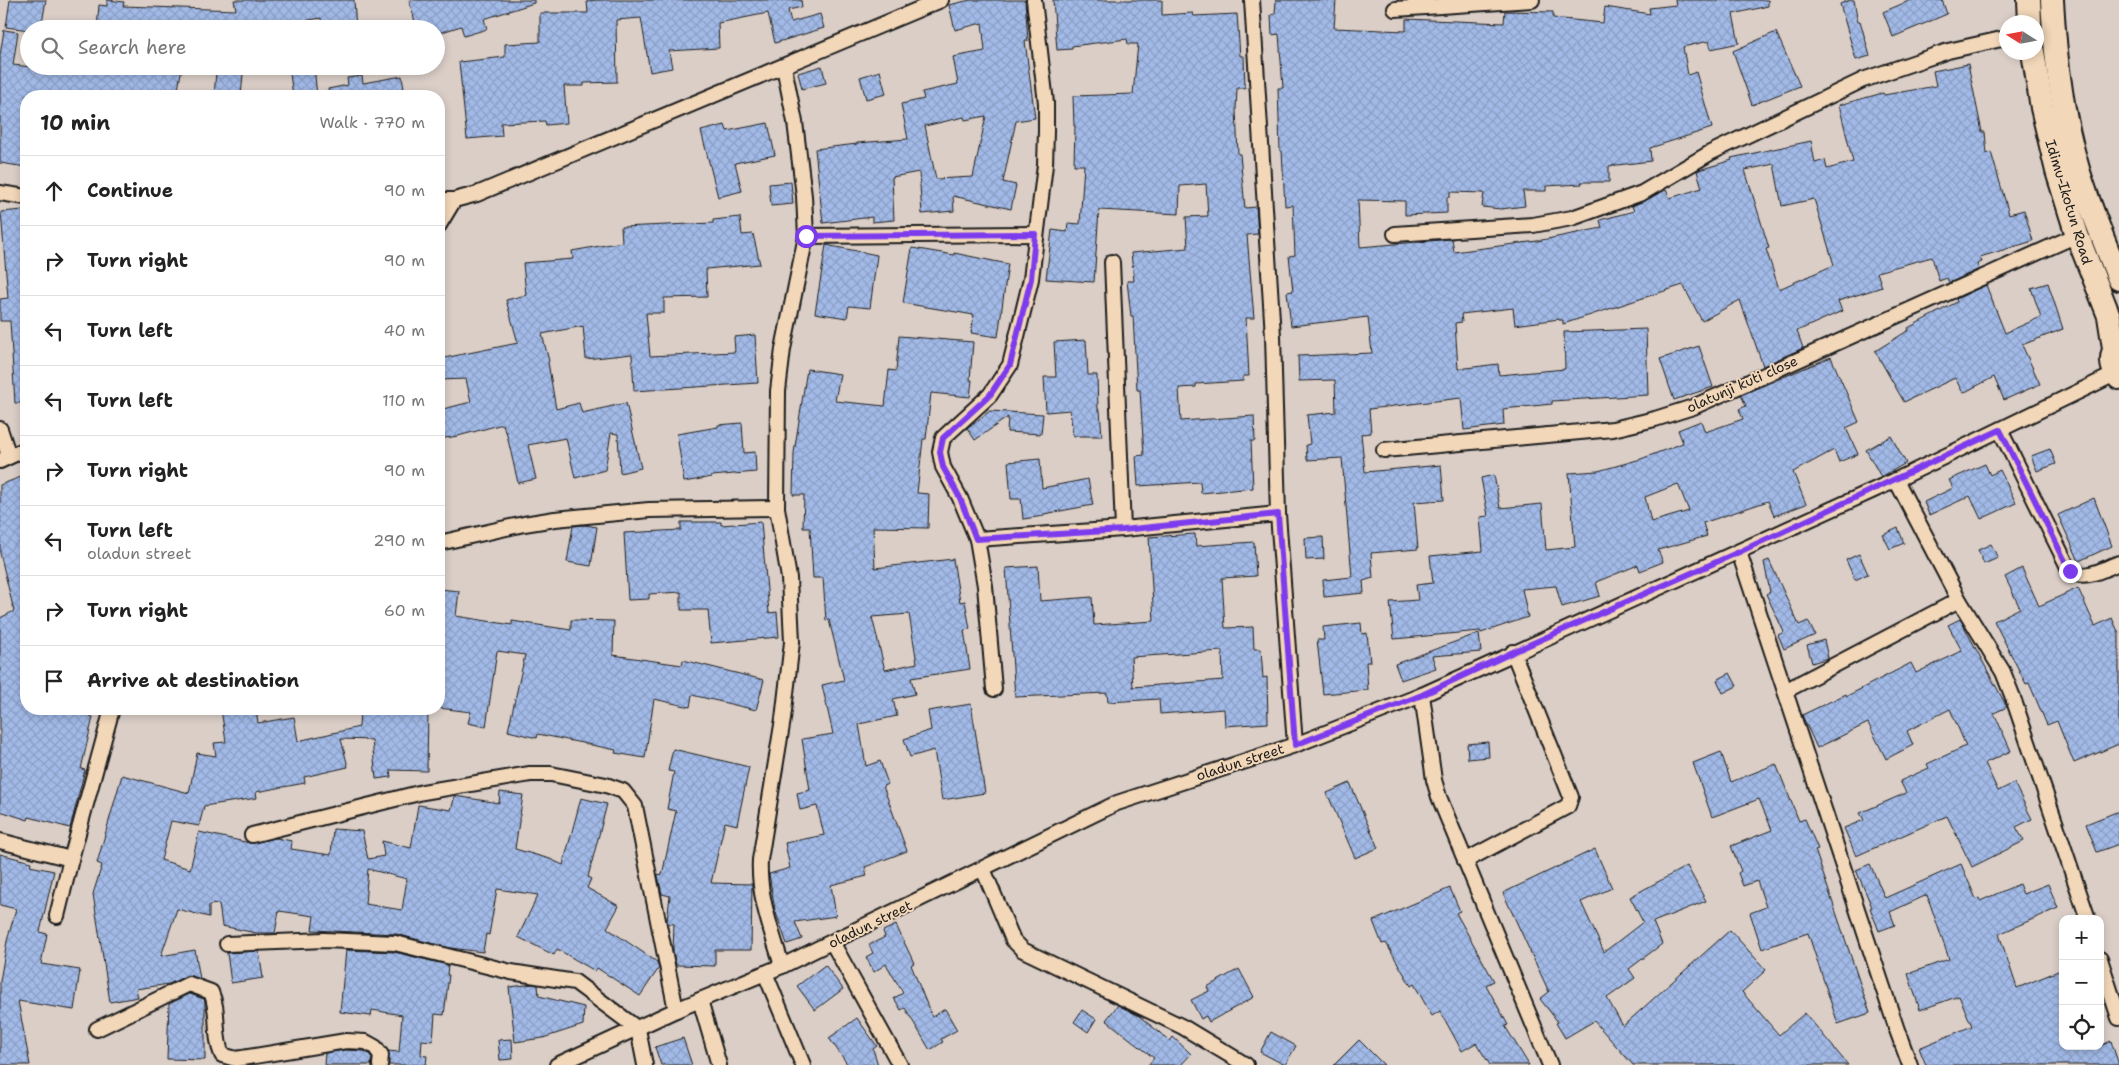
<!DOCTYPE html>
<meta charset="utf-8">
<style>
body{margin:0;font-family:"Shantell Sans",sans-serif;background:#f6f6f6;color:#222}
.controls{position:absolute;right:15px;bottom:15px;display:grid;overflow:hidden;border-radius:10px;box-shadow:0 2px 8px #0003}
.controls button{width:45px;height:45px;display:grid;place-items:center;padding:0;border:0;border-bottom:1px solid #e0e0e0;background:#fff;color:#222;font:25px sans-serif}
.compass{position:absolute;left:1999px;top:15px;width:45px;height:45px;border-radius:50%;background:#fff;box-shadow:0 2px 8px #0003;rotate:281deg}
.stop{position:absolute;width:15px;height:15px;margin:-11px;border:4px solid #7c3aed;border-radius:50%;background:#fff}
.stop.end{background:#7c3aed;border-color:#fff;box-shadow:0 1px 5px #0008}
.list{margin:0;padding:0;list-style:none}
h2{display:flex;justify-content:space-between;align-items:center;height:65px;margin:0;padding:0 20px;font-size:21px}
h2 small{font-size:16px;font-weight:400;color:#767676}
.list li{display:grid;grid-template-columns:32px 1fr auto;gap:15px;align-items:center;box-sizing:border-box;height:70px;padding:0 20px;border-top:1px solid #e0e0e0}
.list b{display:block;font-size:19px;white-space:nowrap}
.list p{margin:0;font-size:16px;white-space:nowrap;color:#767676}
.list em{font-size:16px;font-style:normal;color:#767676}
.icon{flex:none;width:28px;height:28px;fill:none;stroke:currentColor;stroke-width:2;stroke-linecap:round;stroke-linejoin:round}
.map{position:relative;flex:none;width:2119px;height:1065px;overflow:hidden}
.search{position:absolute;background:#fff;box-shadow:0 2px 8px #0003;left:20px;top:20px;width:425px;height:55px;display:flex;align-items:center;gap:12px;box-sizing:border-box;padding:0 18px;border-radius:28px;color:#767676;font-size:19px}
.panel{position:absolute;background:#fff;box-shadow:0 2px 8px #0003;left:20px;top:90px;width:425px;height:625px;border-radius:20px}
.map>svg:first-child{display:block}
.building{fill:url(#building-cross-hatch);stroke:#1c1c1c;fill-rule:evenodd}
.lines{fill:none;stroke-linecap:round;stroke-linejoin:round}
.street-casing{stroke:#1c1c1c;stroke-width:18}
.primary-casing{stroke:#1c1c1c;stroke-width:26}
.street{stroke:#f2d7b9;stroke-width:14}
.primary{stroke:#f2d7b9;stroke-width:22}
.route{stroke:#7c3aed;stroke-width:6}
.labels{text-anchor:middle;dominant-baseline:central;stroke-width:4;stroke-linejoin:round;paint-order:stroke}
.street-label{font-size:14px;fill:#1c1c1c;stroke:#f2d7b9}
</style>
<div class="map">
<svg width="2119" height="1065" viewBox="0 0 2119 1065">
<defs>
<pattern id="building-cross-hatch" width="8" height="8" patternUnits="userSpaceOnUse" patternTransform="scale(1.25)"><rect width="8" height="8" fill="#a2bae7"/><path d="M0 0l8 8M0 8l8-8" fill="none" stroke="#8b9fc6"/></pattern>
</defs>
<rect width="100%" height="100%" fill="#dacec7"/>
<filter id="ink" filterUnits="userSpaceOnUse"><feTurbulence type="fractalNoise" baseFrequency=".02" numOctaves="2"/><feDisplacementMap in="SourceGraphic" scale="10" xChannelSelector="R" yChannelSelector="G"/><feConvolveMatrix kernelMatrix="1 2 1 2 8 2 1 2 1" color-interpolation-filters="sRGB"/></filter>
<g filter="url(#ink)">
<g class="building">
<path d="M10,0H46L41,29H29V30L6,27Z"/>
<path d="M107,0L124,2L123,6L236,10L234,0H354L356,29H322L321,18L270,27L271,29H97L99,5L107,6Z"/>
<path d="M409,0H534V3L484,19L487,29L464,36L461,26L436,34V29H417Z"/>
<path d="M599,0H801L802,7L788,10L791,22L820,14L824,28L775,43L768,13L718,23L719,48L669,51L672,68L650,72L641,18L616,20L617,82L584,83V86H564L567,123L546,125L545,121L501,123L502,136L467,139L459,62L505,57V44L540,42V13H588L587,1Z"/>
<path d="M970,0H1025L1028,41H1025L1035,118L1016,121L1003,182L1016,185L1011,209L953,196L954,211L922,214L919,172L892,177L894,220L872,222V217L823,223L815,149L857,144V143L908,139L901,104L924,99L922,92L958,84L953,57L985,51L982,23L955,30L949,5ZM986,116L973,177L936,179L925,126L964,117L965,120Z"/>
<path d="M1053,0H1162V15L1193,13L1194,16L1237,14L1240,56H1244L1245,88H1237L1236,110L1238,154H1240L1245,208L1256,207L1258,234L1247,235L1254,318H1246L1249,376H1243V381L1196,384V387L1179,388L1181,421L1254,416L1255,441H1251L1253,488L1201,493L1200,482L1138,486L1136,456L1144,455L1140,390H1137L1133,316H1131L1127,281H1134L1131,253L1188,248L1186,217L1208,216L1206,184L1180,186L1179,214L1099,210L1094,282L1046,279L1052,230L1067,232L1068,223L1080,224L1084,165H1074L1075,126H1074L1073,96L1133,94L1138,44H1128L1127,39L1072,46V49L1057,50Z"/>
<path d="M1276,0H1336L1334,28L1406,31V19L1504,23L1505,11L1553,12V18L1603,23L1605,7L1650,14L1649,8L1676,5L1675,0H1768V6L1733,14L1739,43L1711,49L1709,41L1683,47L1688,75L1696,72L1712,128L1650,148L1651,161L1609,166V182H1581L1582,184L1546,186V191H1523L1525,206L1501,209L1482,207L1484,193L1450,192V197H1447V213L1405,215V201L1358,200L1360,247L1452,239L1454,252L1537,241L1602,228L1600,220L1634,211L1632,206L1666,190L1670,198L1702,188L1697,171L1699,170L1732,160L1731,158L1811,141L1815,163L1825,160L1827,169L1853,162L1839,105L1883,93L1884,95L1936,86L1933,71L1968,64L1982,132H1985L1987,154L1991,152L2009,214L2024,210L2033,241L1980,257L1982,262L1977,264L1979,269L1949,283L1947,278L1939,281L1932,257L1877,272L1882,287L1838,301L1842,311L1797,331L1803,348L1763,366L1740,300L1702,321L1683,285L1563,324V320H1559V319L1515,325L1513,308L1461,314L1462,322L1455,323L1458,369L1498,364L1499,375L1565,369L1564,332L1646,329L1648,395L1552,401V404L1503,409L1504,425L1464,430L1461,398L1369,409L1371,433L1361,434L1365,472L1441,465L1444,500L1414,502L1418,549L1371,553L1373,578L1363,581L1364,593L1324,597L1323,580L1352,577L1342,458L1307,460L1306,445L1310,444L1307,415L1336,412L1335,380L1299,381L1298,356L1372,353L1368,317L1291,326L1287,292L1293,291L1289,256L1295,255L1293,205L1285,206L1282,151H1280L1278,88H1283L1279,34L1272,35L1271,15L1275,14ZM1774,164L1782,206L1814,199L1834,265L1779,289L1766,249L1769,248L1745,170Z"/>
<path d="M1850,0H1854L1858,22L1860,21L1870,56L1856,60L1840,4Z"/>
<path d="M1911,0H1942L1947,14L1893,37L1883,12Z"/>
<path d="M4,30L18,32L13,65L62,70V66H182L177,96H97L75,93V96H26V167L0,163V55Z"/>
<path d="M1776,32L1800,86L1752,105L1733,51Z"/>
<path d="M289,66H314L317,96H293Z"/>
<path d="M822,66L826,83L802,89L798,73Z"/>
<path d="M880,71L886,94L866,99L860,77Z"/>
<path d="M216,72L243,74L241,96H214Z"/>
<path d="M362,76L363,83L402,76L405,96H329L328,89L348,85L347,78Z"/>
<path d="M768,123L775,155L735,163L742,191L718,197L701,131L725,125L727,131Z"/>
<path d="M791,182L793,204L771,206L769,184Z"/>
<path d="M23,210L26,255V403H15L10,321H0V299L8,298L1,212Z"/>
<path d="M740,217L742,235L753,234L760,264L706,269L707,297L664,298V313H646L650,356L735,352L734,337L755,335L758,383L634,391L632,354L586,359L583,326L542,334L549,361L548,362L556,409L579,403L582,413L626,403L641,468L620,473L618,434L611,433L605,470L575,478L566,438L528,445L536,479L518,483L506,431L505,432L503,424L458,436L439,439V410L471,402L466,379L439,380V359L518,343L506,300L526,295L523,263L573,259L572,251L622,242L621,227L713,223V220Z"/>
<path d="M826,245L877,255L870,308L849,306L847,318L815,313Z"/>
<path d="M912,248L954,255V253L1008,264L998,337L971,333L974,315L903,303Z"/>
<path d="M2048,283L2063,329L2022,345L2040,384L2004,400L1994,377L1963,393L1955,378L1904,402L1875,351L1909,330L1908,328L1957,302L1956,299L1986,285L2005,333L2041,317L2031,288Z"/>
<path d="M899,336L973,342L970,380H972L970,397L931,393L926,439H923L917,493L929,494L928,528L873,527L875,568L953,559L960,602L965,601L970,629L964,630L970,669L911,678L915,694L893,699L897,716L859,724L866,766L880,761L888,784L883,786L907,851L865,867L867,876L831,885L836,916L795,922L802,939L787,944L775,910L769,874L790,868L785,843L824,835L817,806L800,810L797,793L810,790L802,739L833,734L822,685L844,680L829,620L826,621L823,578H813L810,528H803L804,495H793L794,453L807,369L840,374L835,401L885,406L889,370L896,371ZM909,614L917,663L885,670L872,617Z"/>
<path d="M1086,340L1088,375H1097L1098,410H1100L1102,436H1073L1070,410L1046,412L1044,377H1056L1054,342Z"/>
<path d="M1699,346L1713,387L1674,400L1660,359Z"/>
<path d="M1831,357L1859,422L1846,428L1858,454L1839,462L1834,450L1793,472L1806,504L1774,516L1768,501L1703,523L1707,536L1658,550L1663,562L1640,571L1638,565L1596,582L1600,596L1562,607L1556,586L1522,589L1528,617L1481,633L1480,631L1394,639L1390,602L1418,600L1416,585L1433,583L1430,556L1483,551L1480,517L1488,516L1481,478L1494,475L1500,508L1542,504L1546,550L1575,547L1569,473L1598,471L1641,459L1683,443L1678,430L1701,421L1705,432L1743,419L1739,409L1746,406L1741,395ZM1678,484L1689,511L1651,522L1645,497Z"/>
<path d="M990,411L1043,414L1041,434L1007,432L1008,417L975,440L967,428Z"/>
<path d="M742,423L744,453L755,452L756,472L712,476V477L684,482L677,434L718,427V425Z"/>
<path d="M1891,436L1906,463L1881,477L1866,450Z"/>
<path d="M2050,449L2056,464L2037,471L2031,456Z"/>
<path d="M1040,459L1042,488L1088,479L1093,505L1044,514V516L1023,519L1021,499H1011L1008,462Z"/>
<path d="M1985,464L1990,475L2000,470L2016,503L1981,519L1970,496L1929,515L1924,502L1953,488L1949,480Z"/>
<path d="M26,475V709H90L89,716L93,717L81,769L85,770L70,828L29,817L28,820L0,811V618L14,611L0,553V485Z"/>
<path d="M2094,498L2112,546L2079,561L2058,515Z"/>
<path d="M681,522H721V525L761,522L769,613L777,612L779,637L711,643L708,610H681V592L649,594V599L628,600L624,533L681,530Z"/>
<path d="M585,525L597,527L591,566L567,562L573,526Z"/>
<path d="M1898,528L1904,543L1890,549L1883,535Z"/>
<path d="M1195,534L1196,546L1254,542L1256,576L1222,578L1225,628L1253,627L1254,649H1261L1263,678L1267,677L1268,723L1225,726L1224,709L1160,714L1159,699L1108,702L1107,693L1015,697L1006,568L1038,566L1040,601L1092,597L1094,625L1154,621L1149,537ZM1222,651L1223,680L1133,687L1131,657Z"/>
<path d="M1323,537L1324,559L1306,560L1305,538Z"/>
<path d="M1991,544L1998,558L1984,564L1978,550Z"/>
<path d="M1859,554L1868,574L1855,580L1846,560Z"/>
<path d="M1769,560L1799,625L1808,621L1815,635L1784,649L1778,635L1784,632L1766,594L1770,592L1764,562Z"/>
<path d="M2022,568L2039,606L2078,588L2095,626L2112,618L2119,634V744L2074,763L2057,721L2047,725L2029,683L2026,684L1994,621L2020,608L2005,577Z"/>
<path d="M439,589L459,591L456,616L512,625V621L571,630V620L614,621L613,655L682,665L683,660L764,680L756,710L692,695L690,707L654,699L645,758L615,753L616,750L538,734L537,738L508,731L525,655L497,651L486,727L468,723L471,712L439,708Z"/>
<path d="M1960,619L2007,707L1994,713L2011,751L1985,763L1998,791L2014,783L2032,819L2016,827L2024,841L1972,867L1947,816L1856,856L1844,828L1864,820L1860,813L1906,793L1900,781L1929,768L1927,764L1966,746L1950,709L1907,731L1913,745L1886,759L1868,723L1817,748L1802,715L1846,694L1847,696L1911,663L1916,673L1962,651L1948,625Z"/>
<path d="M1361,623L1362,634L1367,633L1370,662H1366L1368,690L1323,694L1317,640H1324L1323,627Z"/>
<path d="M1479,633L1481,652L1432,656L1436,668L1401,680L1395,664Z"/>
<path d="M1824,640L1828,658L1812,663L1807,645Z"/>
<path d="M1730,673L1737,686L1723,693L1717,680Z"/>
<path d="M971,704L985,793L942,800L934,750L910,757L904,739L931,730L928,711Z"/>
<path d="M221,709H256L258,723L294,717L298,741L359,727L360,709H428L427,771L390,770L391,777L376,779L372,740L341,739L348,767L304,777L305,783L256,792L257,798L204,806L199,826L171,821L161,860L190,869L199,832L250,843L276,838L292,841L291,849L331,855L333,829L362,831L368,859L384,856L382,841L411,848L418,805L451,810L455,796L499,803L500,792L523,795L515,849L550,859L563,865L581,798L607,804L588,877L591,879L587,888L619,906L607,928L657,962L659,968L640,996L597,968L595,971L557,949L554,955L518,937L538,895L497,889L489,935L486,934L483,952L450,948L396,934L312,930L314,916L279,911L275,933H256L222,926L219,904L209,905V917L177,909L161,956L195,950L200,979L188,975L169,984L136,989L138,997L110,1002L93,894L102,865L97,863L122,775L189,793L197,753L216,756L214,743L226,742ZM368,869L407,879L402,910L365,904Z"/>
<path d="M1488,742L1489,757L1468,759L1467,744Z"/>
<path d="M673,749L749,767L737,825L725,822L711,883L752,884L751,950H715V966L676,965L673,952L674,924L667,923V921L670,896L662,894L658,876V874L662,875L676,811L667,809L674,772L668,771Z"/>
<path d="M1721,752L1731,782L1776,764L1799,821L1805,819L1818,849L1815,850L1870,1013L1838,1024L1808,933L1762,949L1750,913L1766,907L1757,881L1743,886L1738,873L1741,871L1731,846L1772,830L1759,799L1712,817L1693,763Z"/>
<path d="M1350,783L1378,848L1355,858L1327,793Z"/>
<path d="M2119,811V844L2097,852L2086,824Z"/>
<path d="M1595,849L1612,888L1581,902L1604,952L1643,922L1630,897L1687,866L1706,901L1653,922L1662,944L1629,969L1635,978L1607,998L1623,1026L1730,930L1766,970L1742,992L1779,1035L1805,1013L1848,1065H1633L1594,1021L1565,1038L1556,1023L1558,1022L1540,999L1549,992L1503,893Z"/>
<path d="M0,854L31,862L30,866L54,871L40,932L47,934L41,964L80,970L74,1010L18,1001L30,1065H0V981L7,941L16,909L0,905Z"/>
<path d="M1870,864L1885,898L1961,864L1976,899L1979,898L1980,901L2019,884L2023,894L2048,884L2058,908L1999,934L2017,988L2063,969V1046H2100L2111,1041L2119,1065H1926L1919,1048L1972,1026L1959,996L1920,1010L1908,974L1949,959L1927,895L1890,912L1895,925L1879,931L1870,908L1872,907L1856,870Z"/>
<path d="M1450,888L1460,911L1456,913L1494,981L1486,985L1508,1025L1505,1026L1529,1065H1490L1476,1043L1462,1051L1440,1011L1432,1016L1414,984L1411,986L1386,943L1382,944L1373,921Z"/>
<path d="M896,925L914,963L911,965L932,1017L945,1009L957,1030L941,1039L943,1042L930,1050L905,1008L901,1010L894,998L903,993L886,964L874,972L866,957L873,953L869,945L885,937L883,931Z"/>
<path d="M346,950L394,952L448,965L447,975H449L444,1015L435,1014L433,1041L422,1040L421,1055L427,1056L426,1065H389L388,1051L399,1052L402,1015L372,1010L371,1016L340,1012Z"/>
<path d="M259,951L263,978L231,983L227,953Z"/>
<path d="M825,965L843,989L815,1010L797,986Z"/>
<path d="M1239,969L1254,997L1209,1022L1206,1016L1201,1019L1191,1000L1209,991L1207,987Z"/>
<path d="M534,984L538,985L539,996L584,1007L583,1025L543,1038L515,1042L509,987Z"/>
<path d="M190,994L204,999L205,1002V1060L167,1059L169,1004Z"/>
<path d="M1118,1005L1139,1016L1170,1041L1173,1037L1191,1054L1181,1065H1148L1154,1058L1106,1020Z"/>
<path d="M1082,1010L1096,1019L1088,1032L1074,1022Z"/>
<path d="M857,1018L877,1046L873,1049L878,1065H848L829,1038Z"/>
<path d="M1271,1032L1296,1046L1285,1065L1260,1052Z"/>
<path d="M683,1038L692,1065H661L655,1047Z"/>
<path d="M512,1039L513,1059L500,1060L498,1040Z"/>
<path d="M1359,1040L1384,1065H1334Z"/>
<path d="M345,1050L364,1051L369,1054L372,1058L371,1065H324L325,1053Z"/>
</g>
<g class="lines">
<g class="street-casing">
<g id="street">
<path d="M1034,0L1046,103V131L1045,165L1031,279L1010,365L990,395L943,438L940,452L943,467L960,498L977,539L1123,529L1278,514"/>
<path d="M1252,0L1273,336L1278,514L1295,745"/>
<path d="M1395,9L1532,0"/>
<path d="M0,193L26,197"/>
<path d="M439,200H454L477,194L941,0"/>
<path d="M439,225L454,200"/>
<path d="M1395,234L1533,225L1572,218L1642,193L1710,153L1863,80L1948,51L2006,38"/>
<path d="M806,236L1035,234"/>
<path d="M1112,262L1123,529"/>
<path d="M0,429L9,456"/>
<path d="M2000,430L2070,571C2085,581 2103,569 2119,563"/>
<path d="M1384,450L1613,429L1655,419L1693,407L2077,235"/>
<path d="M0,461L26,449"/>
<path d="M1896,480L1959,600L2003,672L2012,695L2088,919"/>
<path d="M977,539L985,586L994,689"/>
<path d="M439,543L524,524L555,519L649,510L777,508"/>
<path d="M1739,552L1897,1030L1910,1065"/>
<path d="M1785,691L1959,600"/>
<path d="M1422,695L1434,780L1439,797L1550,1065"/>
<path d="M252,835L423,792L530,774H551L606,785L623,791L635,806L676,1010"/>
<path d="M0,841L71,859"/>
<path d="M1465,861L1568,806L1571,797L1513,652"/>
<path d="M983,869L1013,940L1023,950L1183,1027L1246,1065"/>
<path d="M57,916L71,859L112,709"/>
<path d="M832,942L900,1065"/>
<path d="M227,944L324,940L395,943L511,972L575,982L638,1029L645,1065"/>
<path d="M2100,959L2119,1018"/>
<path d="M782,966C772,931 758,897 760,860L783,719L792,642L789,578L777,508L778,391L783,349L806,236L804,196L795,122L784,67"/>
<path d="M765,973L803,1065"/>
<path d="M700,1000L719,1065"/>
<path d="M97,1029L189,984L211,992C220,1012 213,1034 222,1055L236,1059L346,1041L366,1042L375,1047L381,1055L380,1065"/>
<path d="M557,1065L676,1010L782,966L1117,803L1295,745L1422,695L1896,480L2115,374"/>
</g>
</g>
<g class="primary-casing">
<g id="primary">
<path d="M2029,0L2030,22"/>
<path d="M2052,0C2055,56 2062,115 2078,169C2089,206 2105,243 2119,279"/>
<path d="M2033,52L2042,108L2057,171L2077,235L2109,316L2114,348"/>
<path d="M2119,342C2110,353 2109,366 2119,378"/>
</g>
</g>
<use href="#street" class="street"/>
<use href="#primary" class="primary"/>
</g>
</g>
<g class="lines" filter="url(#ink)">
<path class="route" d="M806,236L1035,234L1031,279L1010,365L990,395L943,438L940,452L943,467L960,498L976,539L1123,530L1278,514L1295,745L1422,695L1513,652L1739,552L2000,430L2070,571"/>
</g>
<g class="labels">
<g class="street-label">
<text transform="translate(2069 202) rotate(73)">Idimu-Ikotun Road</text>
<text transform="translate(1742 384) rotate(-24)">olatunji kuti close</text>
<text transform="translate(1240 762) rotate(-18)">oladun street</text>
<text transform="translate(870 924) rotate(-26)">oladun street</text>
</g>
</g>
</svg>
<div class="controls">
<button>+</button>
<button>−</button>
<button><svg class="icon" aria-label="locate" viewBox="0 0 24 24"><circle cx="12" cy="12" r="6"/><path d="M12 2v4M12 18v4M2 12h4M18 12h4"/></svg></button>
</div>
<svg class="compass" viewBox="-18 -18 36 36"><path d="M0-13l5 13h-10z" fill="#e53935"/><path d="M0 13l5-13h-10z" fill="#767676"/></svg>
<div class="stop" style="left:806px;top:236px"></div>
<div class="stop end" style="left:2070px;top:571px"></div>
<div class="search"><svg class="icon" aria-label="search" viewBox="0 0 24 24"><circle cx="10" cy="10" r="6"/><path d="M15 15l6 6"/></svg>Search here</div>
<section class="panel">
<h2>10 min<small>Walk · 770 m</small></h2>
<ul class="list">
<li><svg class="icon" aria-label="ahead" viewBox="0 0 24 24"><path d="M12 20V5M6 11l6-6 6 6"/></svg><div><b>Continue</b></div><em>90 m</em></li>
<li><svg class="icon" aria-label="right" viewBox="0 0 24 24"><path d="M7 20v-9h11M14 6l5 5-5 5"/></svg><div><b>Turn right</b></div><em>90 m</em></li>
<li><svg class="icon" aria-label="left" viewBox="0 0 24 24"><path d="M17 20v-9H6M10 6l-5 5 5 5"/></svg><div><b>Turn left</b></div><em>40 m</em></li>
<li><svg class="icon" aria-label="left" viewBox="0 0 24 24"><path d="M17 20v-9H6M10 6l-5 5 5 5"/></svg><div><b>Turn left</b></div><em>110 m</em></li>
<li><svg class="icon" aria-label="right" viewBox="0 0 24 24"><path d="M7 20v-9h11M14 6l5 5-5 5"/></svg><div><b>Turn right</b></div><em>90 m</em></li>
<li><svg class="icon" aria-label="left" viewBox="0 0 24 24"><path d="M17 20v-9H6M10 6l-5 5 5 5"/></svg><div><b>Turn left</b><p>oladun street</p></div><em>290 m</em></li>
<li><svg class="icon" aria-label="right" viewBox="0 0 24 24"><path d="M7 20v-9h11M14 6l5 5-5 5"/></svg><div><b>Turn right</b></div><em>60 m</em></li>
<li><svg class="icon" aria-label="arrive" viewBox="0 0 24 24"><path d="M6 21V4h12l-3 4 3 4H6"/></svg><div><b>Arrive at destination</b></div></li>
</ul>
</section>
</div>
